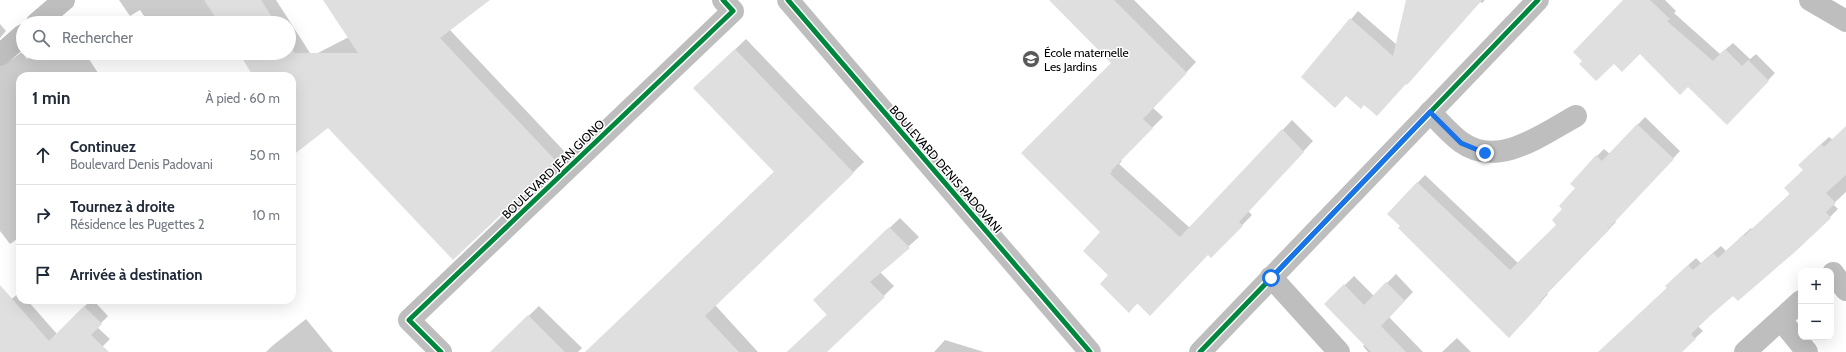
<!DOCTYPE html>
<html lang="fr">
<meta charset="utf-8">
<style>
body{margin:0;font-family:Cabin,sans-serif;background:#f2f2f3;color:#1f2937}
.controls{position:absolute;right:12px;bottom:12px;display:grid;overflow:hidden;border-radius:8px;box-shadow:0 4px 16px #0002}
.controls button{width:36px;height:36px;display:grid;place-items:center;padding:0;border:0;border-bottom:1px solid #e0e1e3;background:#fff;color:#1f2937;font:20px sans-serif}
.stop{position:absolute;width:12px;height:12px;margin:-9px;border:3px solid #1a73e8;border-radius:50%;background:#fff}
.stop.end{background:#1a73e8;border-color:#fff;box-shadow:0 1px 4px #0008}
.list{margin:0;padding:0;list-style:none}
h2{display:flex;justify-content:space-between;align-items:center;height:52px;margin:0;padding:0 16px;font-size:17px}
h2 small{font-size:13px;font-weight:400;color:#747a83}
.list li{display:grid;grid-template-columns:26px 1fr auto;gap:12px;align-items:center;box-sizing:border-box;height:60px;padding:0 16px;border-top:1px solid #e0e1e3}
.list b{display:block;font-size:15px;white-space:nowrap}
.list p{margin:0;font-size:13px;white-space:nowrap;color:#747a83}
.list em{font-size:13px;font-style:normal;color:#747a83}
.icon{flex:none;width:22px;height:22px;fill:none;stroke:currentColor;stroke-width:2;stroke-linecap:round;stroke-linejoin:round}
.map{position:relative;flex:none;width:1846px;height:352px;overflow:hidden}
.search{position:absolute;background:#fff;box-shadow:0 4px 16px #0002;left:16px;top:16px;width:280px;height:44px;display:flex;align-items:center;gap:10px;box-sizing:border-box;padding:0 14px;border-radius:22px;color:#747a83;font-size:15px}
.panel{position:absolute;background:#fff;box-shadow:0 4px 16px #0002;left:16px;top:72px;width:280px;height:232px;border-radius:12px}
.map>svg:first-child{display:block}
.shadow{fill:#0003}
.building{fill:#dfdfdf}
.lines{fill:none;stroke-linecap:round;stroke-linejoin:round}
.minor{stroke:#bebebe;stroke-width:22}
.cycleway-casing{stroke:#fff;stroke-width:8}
.cycleway{stroke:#00873e;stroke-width:5}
.route{stroke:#1a73e8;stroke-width:5}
.labels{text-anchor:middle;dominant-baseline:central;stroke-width:3;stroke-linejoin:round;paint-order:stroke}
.poi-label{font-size:12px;fill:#000;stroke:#fff;text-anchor:start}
.street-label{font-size:12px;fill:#000;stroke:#fff}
</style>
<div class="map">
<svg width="1846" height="352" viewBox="0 0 1846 352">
<rect width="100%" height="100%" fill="#fff"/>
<g class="shadow">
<path d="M119,0H276L312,56L349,37L324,0H487L450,30L565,152L556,161L328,127L292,155V76H254L240,53H289V23H220L216,16L205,23H149L140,10L130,16Z"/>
<path d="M1050,0H1134L1196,62L1153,108L1163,117L1120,160L1122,161L1119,164L1190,228L1292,120L1313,141L1248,211L1252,215L1211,257L1208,254L1138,303L1129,311L1110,275L1101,232L1112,63Z"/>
<path d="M1407,0H1485L1482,3L1480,2L1406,83L1365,104L1346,94L1303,77L1358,11L1397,45Z"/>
<path d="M1624,0H1665L1676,11L1674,13L1720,54L1733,43L1750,59L1756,54L1775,73L1727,123Z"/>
<path d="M0,24L6,31L0,38Z"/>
<path d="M746,39L864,162L715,305L758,352H586L775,171L705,78Z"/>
<path d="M22,52L27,59L35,53H85L100,76H20V237L10,244L0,231V56L11,60Z"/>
<path d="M1645,117L1680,151L1615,221L1616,222L1547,293L1548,294L1516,329L1388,214L1425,175L1518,263L1557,225L1563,209L1597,156L1604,149L1610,154Z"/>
<path d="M1846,127V192L1833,204L1838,209L1830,217L1733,294L1698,326L1703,331L1680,352H1599L1668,287L1674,278L1696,258L1701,263L1721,246L1726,251L1751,228L1752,229L1791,193L1805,170L1807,157L1829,137L1833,140Z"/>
<path d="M900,218L919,237L880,272L894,286L826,352H787L828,314L825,290Z"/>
<path d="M1396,274L1413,292L1389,317L1423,352H1368L1363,346L1365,344L1326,304L1354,276L1374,296Z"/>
<path d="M20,292V300H27L57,334L91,300H93L108,316L97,327L110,339L97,352H0V309Z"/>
<path d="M539,306L582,348L578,352H491Z"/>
<path d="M306,319L333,352H266L271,347Z"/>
<path d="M1457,338L1471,352H1442Z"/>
<path d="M945,340L984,352H934Z"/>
</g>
<g class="building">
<path d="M204,0H261L276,23H219Z"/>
<path d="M323,0H490L440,38L557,162L453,260L328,128L292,156V76H253L239,53H289V44L295,53H358Z"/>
<path d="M1049,0H1114L1187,73L1143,119L1153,128L1111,171L1112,172L1110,174L1180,237L1282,129L1304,152L1239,222L1243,226L1211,258L1208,255L1150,316L1137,303L1129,313L1100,284L1108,275L1083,251L1100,232L1021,153L1111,63Z"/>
<path d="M1406,0H1482L1407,85L1406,84L1377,116L1364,105L1361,109L1346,96L1335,108L1301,77L1350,18L1393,56Z"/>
<path d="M1623,0H1650L1670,19L1667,21L1713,61L1725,49L1742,66L1748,60L1769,81L1727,125L1688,87L1680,95L1640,54L1622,72L1614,64L1596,81L1579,64L1582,61L1573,52Z"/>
<path d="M735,49L854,173L705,316L739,352H585L774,172L693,88Z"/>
<path d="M1637,124L1674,159L1608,229L1609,230L1540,301L1542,302L1509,338L1398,228L1400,226L1387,214L1417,182L1510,270L1556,225L1552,220L1562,209L1559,206L1575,188L1570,184L1596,155L1602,161Z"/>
<path d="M1846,126V175L1826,193L1836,203L1826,212L1831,218L1796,251L1738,301L1733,296L1712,314L1691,334L1696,339L1682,352H1598L1667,288L1665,286L1688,265L1693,270L1713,253L1718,258L1743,235L1744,236L1790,194L1784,188L1803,170L1798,165L1821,144L1824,147Z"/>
<path d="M889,227L910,248L870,282L885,297L827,352H787L827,315L813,300Z"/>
<path d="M1386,282L1405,301L1381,326L1406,352H1371L1324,304L1344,284L1364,305Z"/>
<path d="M0,285L49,341L84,306L102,324L91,335L109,352H0Z"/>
<path d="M528,315L565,352H490Z"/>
</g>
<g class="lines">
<g class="minor">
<path d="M788,0L1090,352"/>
<path d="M1810,0L1846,21"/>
<path d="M37,23L64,0"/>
<path d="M0,55L23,35"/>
<path d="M1430,112C1440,122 1450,134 1461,142C1498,169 1543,134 1576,116"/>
<path d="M1833,273L1846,290"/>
<path d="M1271,277L1339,352"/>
<path d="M1781,320L1807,352"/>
<path d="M441,352L409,320L733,11L723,0"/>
<path d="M1200,352L1538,0"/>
<path d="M1745,352L1801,301"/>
</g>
<g class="cycleway-casing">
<g id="cycleway">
<path d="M788,0L1090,352"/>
<path d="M441,352L409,320L733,11L723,0"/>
<path d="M1200,352L1538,0"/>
</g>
</g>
<use href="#cycleway" class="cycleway"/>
</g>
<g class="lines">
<path class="route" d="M1271,278L1430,112L1461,143L1485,153"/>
</g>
<defs>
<g id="school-disc" transform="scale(0.9)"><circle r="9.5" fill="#595959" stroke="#fff"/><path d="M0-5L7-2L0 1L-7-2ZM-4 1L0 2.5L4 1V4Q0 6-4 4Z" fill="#fff"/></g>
</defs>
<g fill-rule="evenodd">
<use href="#school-disc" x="1031" y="59"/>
</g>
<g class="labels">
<g class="poi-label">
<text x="1044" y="52">École maternelle<tspan x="1044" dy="14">Les Jardins</tspan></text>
</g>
<g class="street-label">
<text transform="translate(553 169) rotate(-44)">BOULEVARD JEAN GIONO</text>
<text transform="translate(946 169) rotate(49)">BOULEVARD DENIS PADOVANI</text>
</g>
</g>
</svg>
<div class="controls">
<button>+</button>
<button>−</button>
</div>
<div class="stop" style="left:1271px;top:278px"></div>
<div class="stop end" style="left:1485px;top:153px"></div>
<div class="search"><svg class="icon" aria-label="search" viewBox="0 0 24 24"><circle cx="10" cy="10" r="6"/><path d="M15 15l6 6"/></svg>Rechercher</div>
<section class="panel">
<h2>1 min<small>À pied · 60 m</small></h2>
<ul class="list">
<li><svg class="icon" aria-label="ahead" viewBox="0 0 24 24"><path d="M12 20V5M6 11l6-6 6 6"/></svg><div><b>Continuez</b><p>Boulevard Denis Padovani</p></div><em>50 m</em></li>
<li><svg class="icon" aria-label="right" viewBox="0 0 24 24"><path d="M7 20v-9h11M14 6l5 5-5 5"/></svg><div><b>Tournez à droite</b><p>Résidence les Pugettes 2</p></div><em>10 m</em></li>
<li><svg class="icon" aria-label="arrive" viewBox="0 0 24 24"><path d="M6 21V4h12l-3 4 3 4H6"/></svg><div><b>Arrivée à destination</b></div></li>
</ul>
</section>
</div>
